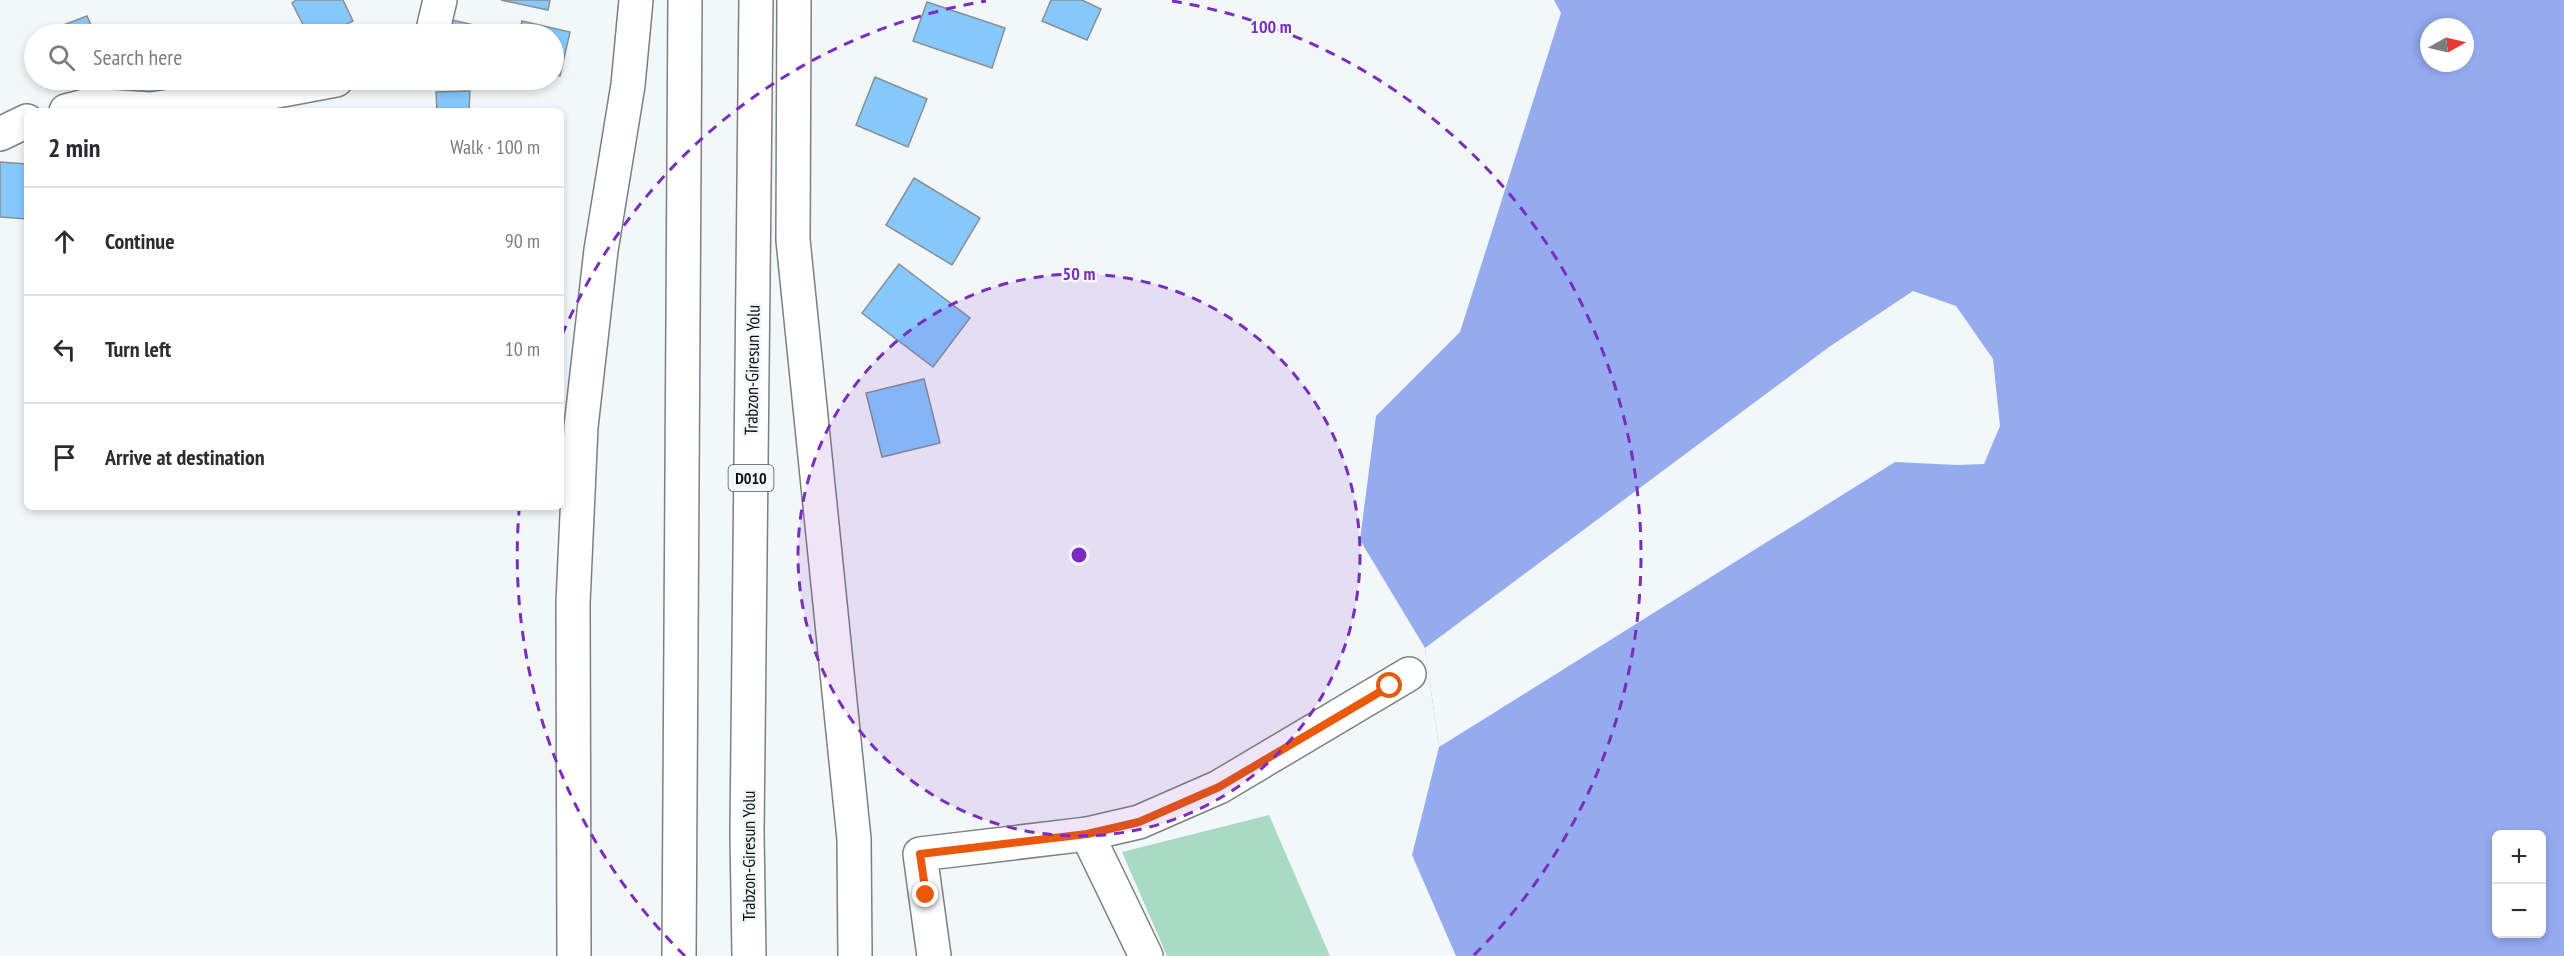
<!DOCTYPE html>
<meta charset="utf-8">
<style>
body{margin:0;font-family:"PT Sans Narrow",sans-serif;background:#f7f7f7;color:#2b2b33}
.controls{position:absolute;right:18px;bottom:18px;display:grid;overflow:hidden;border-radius:9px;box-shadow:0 3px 9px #0003}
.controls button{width:54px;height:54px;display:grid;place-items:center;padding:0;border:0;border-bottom:2px solid #e1e1e2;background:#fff;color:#2b2b33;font:30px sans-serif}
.compass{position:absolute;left:2420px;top:18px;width:54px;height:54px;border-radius:50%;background:#fff;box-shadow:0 3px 9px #0003;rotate:82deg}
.stop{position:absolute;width:18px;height:18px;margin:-14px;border:4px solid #ea580c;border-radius:50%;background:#fff}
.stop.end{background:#ea580c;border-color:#fff;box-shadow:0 2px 6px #0008}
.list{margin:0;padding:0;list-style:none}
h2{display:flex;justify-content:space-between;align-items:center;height:78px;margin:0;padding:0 24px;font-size:26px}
h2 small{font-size:20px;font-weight:400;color:#7c7c81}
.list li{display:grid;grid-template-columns:39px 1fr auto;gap:18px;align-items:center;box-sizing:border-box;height:108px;padding:0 24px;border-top:2px solid #e1e1e2}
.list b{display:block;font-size:22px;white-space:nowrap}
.list em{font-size:20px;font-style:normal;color:#7c7c81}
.icon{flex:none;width:33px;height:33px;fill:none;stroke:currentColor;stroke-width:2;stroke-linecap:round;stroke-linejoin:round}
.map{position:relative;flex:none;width:2564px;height:956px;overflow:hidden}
.search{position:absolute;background:#fff;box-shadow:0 3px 9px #0003;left:24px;top:24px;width:540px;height:66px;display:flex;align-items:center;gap:15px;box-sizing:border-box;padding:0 21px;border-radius:33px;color:#7c7c81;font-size:22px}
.panel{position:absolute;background:#fff;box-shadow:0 3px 9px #0003;left:24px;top:108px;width:540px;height:402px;border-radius:9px}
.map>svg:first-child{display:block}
.green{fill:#a8dbc2}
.water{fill:#95abf0;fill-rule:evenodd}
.pier{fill:#f2f8f9}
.building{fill:#85c9ff;stroke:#8a8e91;stroke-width:1.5}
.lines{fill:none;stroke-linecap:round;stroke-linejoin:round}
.minor-casing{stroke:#7b8081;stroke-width:36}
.highway-casing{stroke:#7b8081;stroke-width:36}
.minor{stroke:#fff;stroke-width:33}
.highway{stroke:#fff;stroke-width:33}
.route{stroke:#ea580c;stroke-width:8}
.ring{fill:none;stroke:#7b2cbf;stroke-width:3;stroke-dasharray:10 8}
.labels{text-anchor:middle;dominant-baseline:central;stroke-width:5;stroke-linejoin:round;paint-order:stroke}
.shield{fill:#f2f8f9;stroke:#515455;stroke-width:1.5}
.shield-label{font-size:16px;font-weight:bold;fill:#0c0e0f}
.street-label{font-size:18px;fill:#0c0e0f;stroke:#f2f8f9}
.centre{fill:#7b2cbf;stroke:#f2f8f9;stroke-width:3}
.ring-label{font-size:18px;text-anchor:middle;font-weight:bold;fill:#7b2cbf;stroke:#f2f8f9;stroke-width:5;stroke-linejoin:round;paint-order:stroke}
</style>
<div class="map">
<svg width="2564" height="956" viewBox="0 0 2564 956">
<rect width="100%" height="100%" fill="#f2f8f9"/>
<path class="green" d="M1269,815L1330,956H1167L1122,852Z"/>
<path class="water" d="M1554,0H2564V956H1456L1412,855L1439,747L1425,648L1360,540L1376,416L1460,332L1561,13ZM2429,27H2465V63H2429ZM2496,834H2542V934H2496Z"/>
<path class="pier" d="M1913,291L1956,306L1993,359L2000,426L1984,464L1957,465L1895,462L1439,747L1425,648L1829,347Z"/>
<g class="building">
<path d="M296,0H343L353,21L329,34H308L292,3Z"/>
<path d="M501,0H550L548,10Z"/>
<path d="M1051,0H1082L1101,9L1087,40L1042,21Z"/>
<path d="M927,2L1005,28L992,68L913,41Z"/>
<path d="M87,16L95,34H40Z"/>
<path d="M452,20L505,32L504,34H449Z"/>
<path d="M522,21L570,32L560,76L554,75V34H519Z"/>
<path d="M875,77L927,99L908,147L856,125Z"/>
<path d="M45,80H71L48,88Z"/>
<path d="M134,80H199L200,87L136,96Z"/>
<path d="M470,91L469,111H437L436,92Z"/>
<path d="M0,162L27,164V219L0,217Z"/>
<path d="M914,178L980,218L952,265L886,225Z"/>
<path d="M899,264L970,318L933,367L862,313Z"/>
<path d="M924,379L940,443L882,457L866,393Z"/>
</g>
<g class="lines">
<g class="minor-casing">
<g id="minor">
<path d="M432,34L440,0"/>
<path d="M66,111L89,105L150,109L261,94L336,80"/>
<path d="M0,134L27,121"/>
<path d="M1087,834L1146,956"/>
<path d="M934,956L920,854L1087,834L1139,822L1219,787L1409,674"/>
</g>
</g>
<g class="highway-casing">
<g id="highway">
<path d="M794,0L793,240L854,839L855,956"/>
<path d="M574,956L573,603L581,427L601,250L628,85L636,0"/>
<path d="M679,956L685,0"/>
<path d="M749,956L747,833L756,0"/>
</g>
</g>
<use href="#minor" class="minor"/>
<use href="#highway" class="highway"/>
</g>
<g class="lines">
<path class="route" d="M926,895L920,854L1087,834L1139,822L1219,787L1390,686"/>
</g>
<circle cx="1079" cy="555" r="281" fill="#7b2cbf" fill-opacity=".12"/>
<g class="ring">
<circle cx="1079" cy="555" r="281"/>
<path d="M685 956A562 562 0 0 1 519 511M562 335A562 562 0 0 1 986 1M1172 1A562 562 0 0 1 1473 956"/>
</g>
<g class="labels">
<rect class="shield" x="728.5" y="465" width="45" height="26" rx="4.5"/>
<g class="shield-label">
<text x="751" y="478">D010</text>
</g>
<g class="street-label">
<text transform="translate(752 370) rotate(-89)">Trabzon-Giresun Yolu</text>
<text transform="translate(748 856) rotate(-90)">Trabzon-Giresun Yolu</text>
</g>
</g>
<circle cx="1079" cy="555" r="9" class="centre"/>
<g class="ring-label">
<text x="1271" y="33">100 m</text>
<text x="1079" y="280">50 m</text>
</g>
</svg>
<div class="controls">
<button>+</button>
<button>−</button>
</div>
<svg class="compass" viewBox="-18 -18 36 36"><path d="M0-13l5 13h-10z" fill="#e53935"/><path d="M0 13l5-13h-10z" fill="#7c7c81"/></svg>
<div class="stop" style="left:1390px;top:686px"></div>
<div class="stop end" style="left:926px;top:895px"></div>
<div class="search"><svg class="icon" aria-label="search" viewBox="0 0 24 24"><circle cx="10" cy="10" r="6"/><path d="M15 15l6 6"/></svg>Search here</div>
<section class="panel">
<h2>2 min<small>Walk · 100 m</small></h2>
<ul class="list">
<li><svg class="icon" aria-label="ahead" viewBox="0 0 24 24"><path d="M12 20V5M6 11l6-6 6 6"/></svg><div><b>Continue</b></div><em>90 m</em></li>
<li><svg class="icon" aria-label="left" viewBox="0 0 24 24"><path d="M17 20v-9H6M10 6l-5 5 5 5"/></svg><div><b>Turn left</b></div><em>10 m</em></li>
<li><svg class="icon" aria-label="arrive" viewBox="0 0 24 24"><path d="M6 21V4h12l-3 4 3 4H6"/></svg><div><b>Arrive at destination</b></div></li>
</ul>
</section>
</div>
